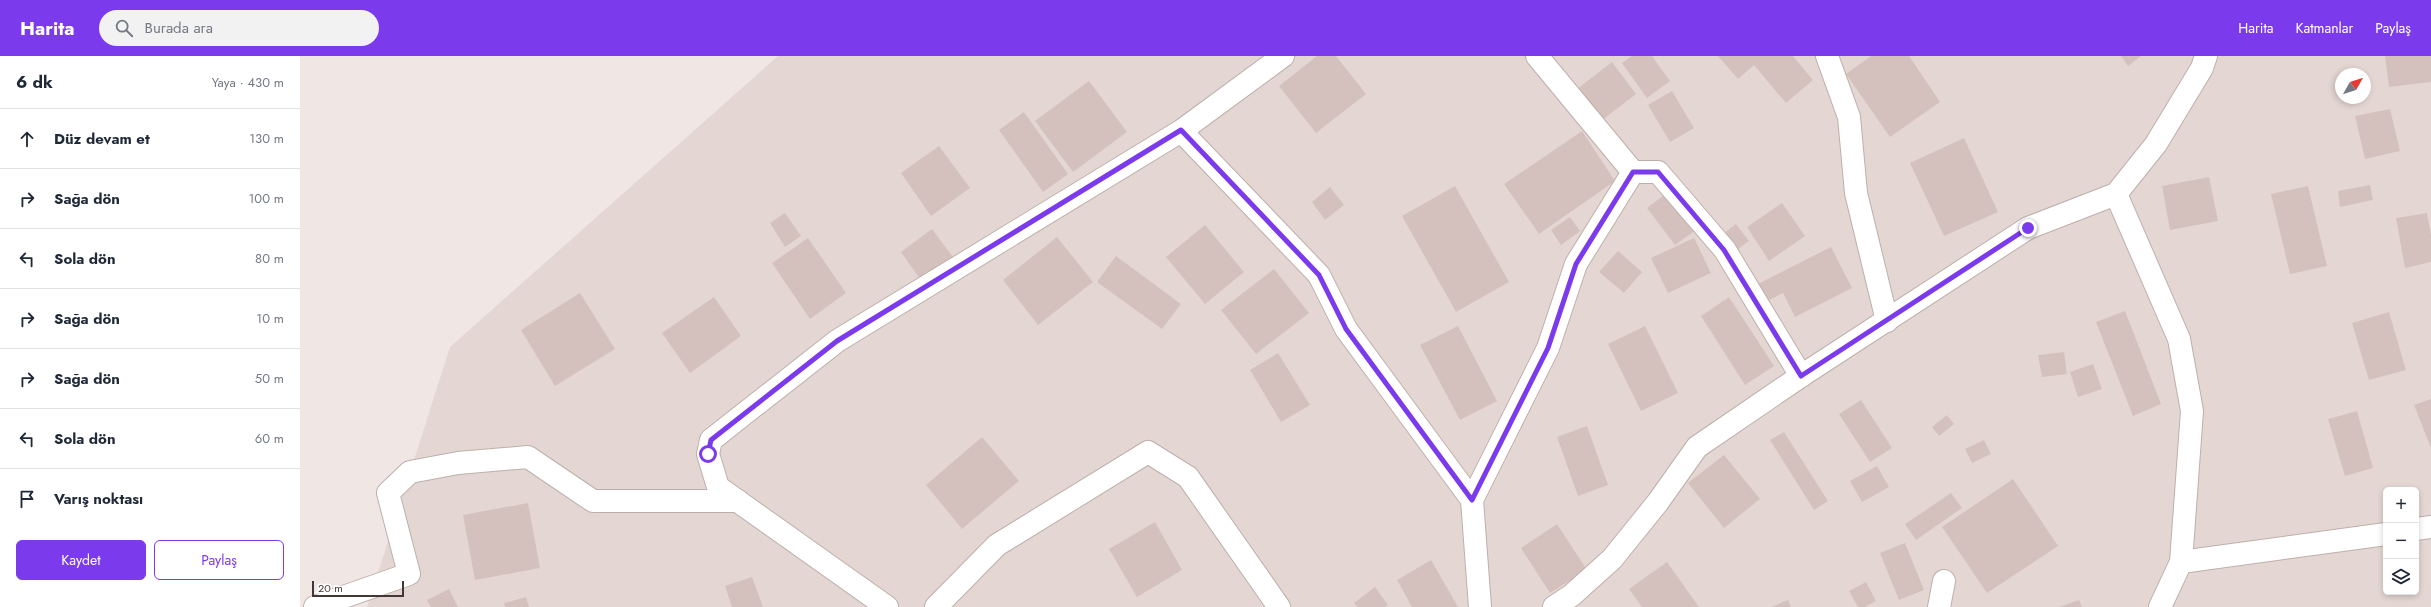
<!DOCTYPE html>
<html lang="tr">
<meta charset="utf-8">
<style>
body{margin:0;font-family:Jost,sans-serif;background:#f2f2f3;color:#1f2937}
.controls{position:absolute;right:12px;bottom:12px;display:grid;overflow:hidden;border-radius:6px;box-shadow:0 2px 6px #0003}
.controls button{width:36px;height:36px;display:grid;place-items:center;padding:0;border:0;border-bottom:1px solid #e0e1e3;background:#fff;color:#1f2937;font:20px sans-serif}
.compass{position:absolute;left:2035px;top:12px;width:36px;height:36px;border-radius:50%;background:#fff;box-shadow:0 2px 6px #0003;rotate:51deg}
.scale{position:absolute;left:12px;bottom:10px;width:92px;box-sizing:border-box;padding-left:4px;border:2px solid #423735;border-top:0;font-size:11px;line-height:14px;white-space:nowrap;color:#423735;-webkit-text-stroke:3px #fff;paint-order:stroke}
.stop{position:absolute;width:12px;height:12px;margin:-9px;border:3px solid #7c3aed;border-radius:50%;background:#fff}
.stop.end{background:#7c3aed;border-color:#fff;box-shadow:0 1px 4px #0008}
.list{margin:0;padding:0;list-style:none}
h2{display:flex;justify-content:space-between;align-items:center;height:52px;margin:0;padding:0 16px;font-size:17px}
h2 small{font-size:13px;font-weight:400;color:#747a83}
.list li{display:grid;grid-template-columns:26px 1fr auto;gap:12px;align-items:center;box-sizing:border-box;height:60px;padding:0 16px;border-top:1px solid #e0e1e3}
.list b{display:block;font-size:15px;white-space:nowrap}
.list em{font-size:13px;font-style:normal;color:#747a83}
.actions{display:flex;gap:8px;padding:12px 16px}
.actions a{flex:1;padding:9px 0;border:1px solid #7c3aed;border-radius:6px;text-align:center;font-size:14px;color:#7c3aed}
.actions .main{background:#7c3aed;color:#fff}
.icon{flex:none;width:22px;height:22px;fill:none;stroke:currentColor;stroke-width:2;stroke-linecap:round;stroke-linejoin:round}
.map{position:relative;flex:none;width:2131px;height:551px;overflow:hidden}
header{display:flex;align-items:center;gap:24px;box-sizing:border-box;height:56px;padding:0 20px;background:#7c3aed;color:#fff}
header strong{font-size:19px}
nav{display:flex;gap:22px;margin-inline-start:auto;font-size:14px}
.search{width:280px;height:36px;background:#f2f2f3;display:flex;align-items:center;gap:10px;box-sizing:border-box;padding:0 14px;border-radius:22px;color:#747a83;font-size:15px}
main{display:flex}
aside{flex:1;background:#fff}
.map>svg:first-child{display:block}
.residential{fill:#e4d7d3;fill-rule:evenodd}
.building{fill:#d4c1be}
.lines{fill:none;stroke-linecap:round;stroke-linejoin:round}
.minor-casing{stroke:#beafab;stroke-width:24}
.minor{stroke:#fff;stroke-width:22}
.route{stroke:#7c3aed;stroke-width:5}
</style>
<header>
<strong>Harita</strong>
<div class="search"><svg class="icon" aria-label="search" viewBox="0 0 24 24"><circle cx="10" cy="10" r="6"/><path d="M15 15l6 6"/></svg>Burada ara</div>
<nav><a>Harita</a><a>Katmanlar</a><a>Paylaş</a></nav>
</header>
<main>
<aside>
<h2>6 dk<small>Yaya · 430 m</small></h2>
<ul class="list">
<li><svg class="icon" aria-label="ahead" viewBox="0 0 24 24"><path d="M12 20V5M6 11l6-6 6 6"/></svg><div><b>Düz devam et</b></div><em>130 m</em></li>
<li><svg class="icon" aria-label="right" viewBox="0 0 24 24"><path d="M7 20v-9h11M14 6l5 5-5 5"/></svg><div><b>Sağa dön</b></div><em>100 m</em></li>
<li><svg class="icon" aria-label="left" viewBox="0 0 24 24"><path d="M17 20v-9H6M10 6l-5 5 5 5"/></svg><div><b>Sola dön</b></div><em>80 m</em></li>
<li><svg class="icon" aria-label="right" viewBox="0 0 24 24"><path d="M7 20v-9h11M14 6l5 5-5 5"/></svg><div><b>Sağa dön</b></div><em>10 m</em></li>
<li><svg class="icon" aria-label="right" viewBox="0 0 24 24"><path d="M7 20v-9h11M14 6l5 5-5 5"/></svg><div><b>Sağa dön</b></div><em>50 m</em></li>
<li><svg class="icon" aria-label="left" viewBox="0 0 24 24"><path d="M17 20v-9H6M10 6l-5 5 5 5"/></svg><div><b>Sola dön</b></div><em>60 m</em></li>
<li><svg class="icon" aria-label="arrive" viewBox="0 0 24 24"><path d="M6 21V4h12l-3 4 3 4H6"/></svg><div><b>Varış noktası</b></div></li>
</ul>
<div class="actions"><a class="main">Kaydet</a><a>Paylaş</a></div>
</aside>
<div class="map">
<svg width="2131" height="551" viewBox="0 0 2131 551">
<rect width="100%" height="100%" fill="#f0e7e5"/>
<path class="residential" d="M478,0H2131V551H67L150,291ZM2041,18H2065V42H2041ZM2086,434H2116V536H2086Z"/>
<g class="building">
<path d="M1017,0H1036L1066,38L1016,77L979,30Z"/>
<path d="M1332,0H1352L1370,25L1347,42L1322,7Z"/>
<path d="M1418,0H1493L1513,24L1486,47L1454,9L1438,23Z"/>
<path d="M1571,0H1609L1640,46L1590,81L1546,18Z"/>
<path d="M1821,0H1841L1828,10Z"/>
<path d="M2085,0H2131V26L2089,31Z"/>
<path d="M1312,6L1336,38L1301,65L1276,34Z"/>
<path d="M789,25L827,76L773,116L735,65Z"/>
<path d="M1372,35L1394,72L1370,86L1348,49Z"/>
<path d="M2090,53L2100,95L2065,103L2055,60Z"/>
<path d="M724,56L768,118L743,136L699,74Z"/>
<path d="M1282,75L1315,125L1239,178L1204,128Z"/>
<path d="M1664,82L1698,156L1644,180L1610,107Z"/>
<path d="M639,90L670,132L631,160L601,117Z"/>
<path d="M1909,121L1918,165L1870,174L1862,130Z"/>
<path d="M2070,129L2073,144L2040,151L2038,135Z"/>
<path d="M1155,130L1209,226L1156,256L1102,160Z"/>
<path d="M2008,130L2027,210L1990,218L1971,138Z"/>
<path d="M1030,131L1044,149L1025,164L1012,146Z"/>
<path d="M1368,136L1396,174L1375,189L1347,152Z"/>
<path d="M1482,147L1505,180L1469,205L1447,171Z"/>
<path d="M485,157L501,180L485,191L470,167Z"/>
<path d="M2127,157L2131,179V206L2105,212L2096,162Z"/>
<path d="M1270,161L1280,175L1261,189L1251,174Z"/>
<path d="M1436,168L1449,185L1433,197L1420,180Z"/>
<path d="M905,169L944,216L905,248L866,201Z"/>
<path d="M632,173L655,204L623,227L601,196Z"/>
<path d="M757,181L793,226L738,269L703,224Z"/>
<path d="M508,182L546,237L510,263L472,207Z"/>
<path d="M1394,182L1411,217L1368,237L1351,202Z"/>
<path d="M1531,191L1552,232L1495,261L1483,237L1465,246L1456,229Z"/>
<path d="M1318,195L1342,216L1324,237L1299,216Z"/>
<path d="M816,200L881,248L862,273L797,226Z"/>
<path d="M974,213L1009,257L956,298L921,254Z"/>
<path d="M280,237L315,293L255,330L221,274Z"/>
<path d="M414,241L441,280L390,317L362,277Z"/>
<path d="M1429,241L1474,310L1445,329L1401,260Z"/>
<path d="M1825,255L1861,348L1833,360L1796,266Z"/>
<path d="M2089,256L2106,314L2069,324L2052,267Z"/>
<path d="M1158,270L1197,345L1160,364L1120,289Z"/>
<path d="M1345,270L1378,337L1341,355L1308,288Z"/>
<path d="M1764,296L1767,318L1742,321L1738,299Z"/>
<path d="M978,297L1010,349L981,366L950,314Z"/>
<path d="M1793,308L1802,333L1778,341L1770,316Z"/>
<path d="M2131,343V392L2114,349Z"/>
<path d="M1561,344L1592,392L1570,406L1539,358Z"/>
<path d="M2057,355L2073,412L2045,420L2028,363Z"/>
<path d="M1647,359L1654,368L1639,380L1632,371Z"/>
<path d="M1287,370L1308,429L1278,440L1257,381Z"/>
<path d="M1484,376L1528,445L1514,454L1470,384Z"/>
<path d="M682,381L719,425L662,473L626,429Z"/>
<path d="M1684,384L1691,398L1672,407L1665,393Z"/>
<path d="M1424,399L1460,443L1424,472L1388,427Z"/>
<path d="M1577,410L1589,431L1562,446L1550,425Z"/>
<path d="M1713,423L1758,490L1687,537L1642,471Z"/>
<path d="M1651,437L1662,452L1616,484L1605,468Z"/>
<path d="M228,447L240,512L175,524L163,459Z"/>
<path d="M855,466L882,514L837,541L809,493Z"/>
<path d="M1257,468L1287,514L1250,537L1221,492Z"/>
<path d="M1605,487L1624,534L1599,544L1580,497Z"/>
<path d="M1131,504L1158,551H1112L1097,524Z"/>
<path d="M1367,506L1399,551H1342L1329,533Z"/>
<path d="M452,521L463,551H432L425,530Z"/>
<path d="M1566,526L1576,545L1565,551H1558L1549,535Z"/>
<path d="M1075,531L1088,549L1085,551H1057L1054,547Z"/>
<path d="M149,533L158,551H131L127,544Z"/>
<path d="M226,541L229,551H205L204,547Z"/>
<path d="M1488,544L1491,551H1471Z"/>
<path d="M1779,544L1782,551H1759Z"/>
</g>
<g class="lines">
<g class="minor-casing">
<g id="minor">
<path d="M1237,0L1333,116"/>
<path d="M1527,0L1549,61L1556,137L1587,265"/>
<path d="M881,75L1019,219L1046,273L1172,444"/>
<path d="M1333,116H1358L1425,194L1501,320"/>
<path d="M1816,138L1879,283L1892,355L1881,506L1860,551"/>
<path d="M2116,473L2131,471"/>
<path d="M1881,506L2086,478"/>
<path d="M15,551L109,518L88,437L110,416L158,407L228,401L293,445H438"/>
<path d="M587,551L418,431L408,398L411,384L537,285L881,75L983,0"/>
<path d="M636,551L697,489L848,396L888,421L979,551"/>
<path d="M1180,551L1172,444L1248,292L1276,208L1333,116"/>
<path d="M1254,551L1272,539L1312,503L1358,446L1397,391L1501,320L1728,172L1816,138L1856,88L1902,12L1906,0"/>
<path d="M1639,551L1644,525"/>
</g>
</g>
<use href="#minor" class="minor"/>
</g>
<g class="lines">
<path class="route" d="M408,398L411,384L537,285L881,74L1019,219L1046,273L1172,444L1248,292L1276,208L1333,116H1358L1424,194L1501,320L1728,172"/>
</g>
</svg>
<div class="controls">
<button>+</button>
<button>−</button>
<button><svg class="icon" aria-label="layers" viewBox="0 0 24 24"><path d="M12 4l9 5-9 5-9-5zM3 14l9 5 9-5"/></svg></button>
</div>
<svg class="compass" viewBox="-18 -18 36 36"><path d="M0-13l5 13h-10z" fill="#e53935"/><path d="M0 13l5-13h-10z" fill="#747a83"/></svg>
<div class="scale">20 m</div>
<div class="stop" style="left:408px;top:398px"></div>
<div class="stop end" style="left:1728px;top:172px"></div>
</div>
</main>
